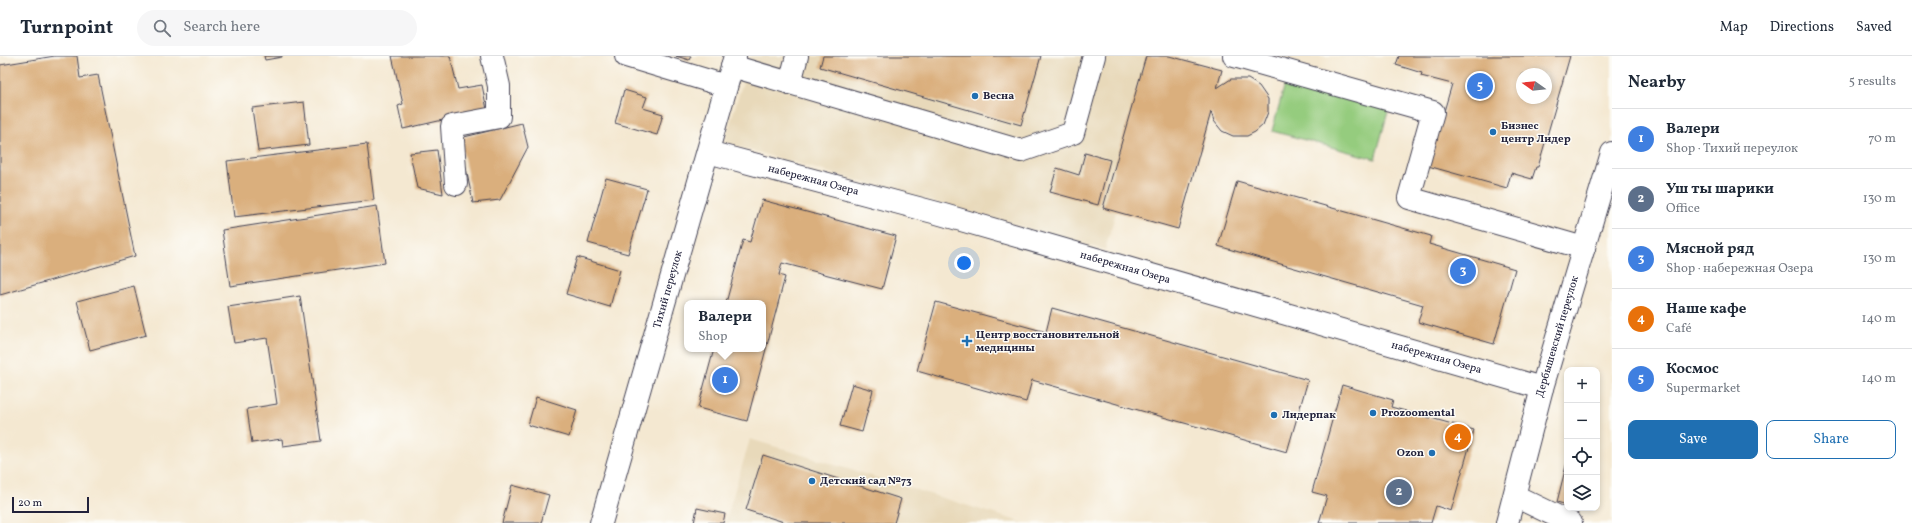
<!DOCTYPE html>
<meta charset="utf-8">
<style>
body{margin:0;font-family:Vollkorn,serif;background:#f6f6f7;color:#1f2937}
.controls{position:absolute;right:12px;bottom:12px;display:grid;overflow:hidden;border-radius:8px;box-shadow:0 2px 6px #0003}
.controls button{width:36px;height:36px;display:grid;place-items:center;padding:0;border:0;border-bottom:1px solid #e0e1e3;background:#fff;color:#1f2937;font:20px sans-serif}
.compass{position:absolute;left:1516px;top:12px;width:36px;height:36px;border-radius:50%;background:#fff;box-shadow:0 2px 6px #0003;rotate:285deg}
.scale{position:absolute;left:12px;bottom:10px;width:77px;box-sizing:border-box;padding-left:4px;border:2px solid #22223b;border-top:0;font-size:11px;line-height:14px;white-space:nowrap;color:#22223b;-webkit-text-stroke:3px #fdfcf7;paint-order:stroke}
.you{position:absolute;left:964px;top:207px;width:14px;height:14px;margin:-10px;border:3px solid #fff;border-radius:50%;background:#1a73e8;box-shadow:0 0 0 6px #1a73e833}
.badge{display:grid;place-items:center;width:26px;height:26px;border-radius:50%;background:#1f6fb2;color:#fff;font-size:13px;font-weight:700}
.pin{position:absolute;translate:-50% -50%;border:2px solid #fff;box-shadow:0 1px 4px #0006}
.popup{position:absolute;left:684px;top:244px;width:82px;height:52px;box-sizing:border-box;display:grid;place-content:center;border-radius:8px;background:#fff;filter:drop-shadow(0 1px 3px #0005);font-size:13px;white-space:nowrap;color:#747a83}
.popup b{font-size:15px;color:#1f2937}
.popup::after{content:'';position:absolute;left:50%;top:100%;margin-left:-8px;border:8px solid transparent;border-top-color:#fff}
.list{margin:0;padding:0;list-style:none}
h2{display:flex;justify-content:space-between;align-items:center;height:52px;margin:0;padding:0 16px;font-size:17px}
h2 small{font-size:13px;font-weight:400;color:#747a83}
.list li{display:grid;grid-template-columns:26px 1fr auto;gap:12px;align-items:center;box-sizing:border-box;height:60px;padding:0 16px;border-top:1px solid #e0e1e3}
.list b{display:block;font-size:15px;white-space:nowrap}
.list p{margin:0;font-size:13px;white-space:nowrap;color:#747a83}
.list em{font-size:13px;font-style:normal;color:#747a83}
.actions{display:flex;gap:8px;padding:12px 16px}
.actions a{flex:1;padding:9px 0;border:1px solid #1f6fb2;border-radius:8px;text-align:center;font-size:14px;color:#1f6fb2}
.actions .main{background:#1f6fb2;color:#fff}
.icon{flex:none;width:22px;height:22px;fill:none;stroke:currentColor;stroke-width:2;stroke-linecap:round;stroke-linejoin:round}
.map{position:relative;flex:none;width:1612px;height:467px;overflow:hidden}
header{display:flex;align-items:center;gap:24px;box-sizing:border-box;height:56px;padding:0 20px;background:#fff;border-bottom:1px solid #e0e1e3}
header strong{font-size:19px}
nav{display:flex;gap:22px;margin-inline-start:auto;font-size:14px}
.search{width:280px;height:36px;background:#f6f6f7;display:flex;align-items:center;gap:10px;box-sizing:border-box;padding:0 14px;border-radius:22px;color:#747a83;font-size:15px}
main{display:flex}
aside{flex:1;background:#fff}
.map>svg:first-child{display:block}
.built{fill:#e8d9ba}
.green{fill:#95cc7e;stroke:#5c775c}
.building{fill:#daaf7d;fill-rule:evenodd}
.lines{fill:none;stroke-linecap:round;stroke-linejoin:round}
.minor-casing{stroke:#424052;stroke-width:24}
.minor{stroke:#fff;stroke-width:22}
.poi-dot{fill:#1f6fb2;stroke:#fdfcf7;stroke-width:1.5}
.labels{text-anchor:middle;dominant-baseline:central;stroke-width:3;stroke-linejoin:round;paint-order:stroke}
.poi-label{font-size:11px;font-weight:bold;fill:#22223b;stroke:#fdfcf7;text-anchor:start}
.street-label{font-size:11px;fill:#22223b;stroke:#fdfcf7}
</style>
<header>
<strong>Turnpoint</strong>
<div class="search"><svg class="icon" aria-label="search" viewBox="0 0 24 24"><circle cx="10" cy="10" r="6"/><path d="M15 15l6 6"/></svg>Search here</div>
<nav><a>Map</a><a>Directions</a><a>Saved</a></nav>
</header>
<main>
<div class="map">
<svg width="1612" height="467" viewBox="0 0 1612 467">
<rect width="100%" height="100%" fill="#fdfcf7"/>
<filter id="ink" filterUnits="userSpaceOnUse"><feTurbulence type="fractalNoise" baseFrequency=".025" numOctaves="2"/><feDisplacementMap in="SourceGraphic" scale="8" xChannelSelector="R" yChannelSelector="G"/><feConvolveMatrix kernelMatrix="1 2 1 2 8 2 1 2 1" color-interpolation-filters="sRGB"/></filter>
<filter id="wash" filterUnits="userSpaceOnUse"><feTurbulence type="fractalNoise" baseFrequency=".012" numOctaves="4" result="noise"/><feDisplacementMap in="SourceGraphic" scale="16" xChannelSelector="R" yChannelSelector="G"/><feGaussianBlur stdDeviation="0.9" result="paint"/><feColorMatrix in="noise" values="0 0 0 0 0 0 0 0 0 0 0 0 0 0 0 0 0 1.4 0 .05"/><feComposite in="paint" operator="in"/></filter>
<g filter="url(#wash)">
<rect width="100%" height="100%" fill="#f4e8d1"/>
<g class="built">
<path d="M751,0H1161L1105,194L724,87Z"/>
<path d="M750,383L1024,467H725Z"/>
</g>
<path class="green" d="M1286,24L1389,52L1375,103L1272,75Z"/>
<g id="blocks">
<g class="building">
<path d="M55,0H77L80,22L98,19L135,200L0,239V9Z"/>
<path d="M264,0H282V1L265,4Z"/>
<path d="M392,0H450L458,33L482,29L487,54L403,73L398,50L403,48Z"/>
<path d="M676,0H691L689,4Z"/>
<path d="M823,0H1041L1021,69L820,11Z"/>
<path d="M1146,0H1169L1222,14L1217,32L1231,23H1248L1259,30L1268,43V56L1263,69L1255,76L1247,80H1233L1222,75L1214,65L1211,56L1178,173L1103,152Z"/>
<path d="M1399,0H1570L1538,111H1536L1532,123L1511,117L1507,132L1428,110L1452,28L1421,20L1422,17L1396,9ZM1522,18H1546V42H1522Z"/>
<path d="M624,34L647,41L643,52L663,58L657,79L615,67Z"/>
<path d="M304,46L309,89L258,95L252,52Z"/>
<path d="M522,67L528,91L500,144L473,147L460,82Z"/>
<path d="M367,88L374,144L234,161L227,105Z"/>
<path d="M437,94L443,138L417,132L410,97Z"/>
<path d="M1085,97L1110,104L1098,149L1050,136L1057,112L1079,119Z"/>
<path d="M606,122L647,133L628,198L588,187Z"/>
<path d="M1237,125L1431,180L1429,188L1515,213L1494,288L1418,266L1423,249L1218,190Z"/>
<path d="M762,144L896,180L882,233L782,207L779,219L785,221L747,365L698,352L714,293H763V247H726L743,184L750,186Z"/>
<path d="M377,150L385,207L230,230L222,174Z"/>
<path d="M577,201L620,214L610,251L566,238Z"/>
<path d="M134,230L146,279L90,294L77,245Z"/>
<path d="M300,240L321,385L283,390L282,383L252,387L247,353L277,348L267,282L234,287L228,251Z"/>
<path d="M936,246L1046,276L1052,252L1308,324L1287,396L1032,324L1026,346L917,315Z"/>
<path d="M852,328L873,334L862,376L840,370Z"/>
<path d="M1342,329L1393,344L1391,351L1474,374L1451,455L1436,450L1431,467H1319L1327,440L1312,436Z"/>
<path d="M536,341L577,354L569,381L528,369Z"/>
<path d="M763,399L901,443L894,467H787L746,454Z"/>
<path d="M1567,406V449L1557,446Z"/>
<path d="M512,429L549,439L541,467H502Z"/>
<path d="M697,452L725,458L723,467H694Z"/>
</g>
</g>
</g>
<g filter="url(#ink)">
<use href="#blocks" fill-opacity="0" stroke="#424052" stroke-width="1"/>
<g class="lines">
<g class="minor-casing">
<g id="minor">
<path d="M626,0L726,30"/>
<path d="M1234,0L1433,56L1409,142L1584,192"/>
<path d="M732,10L1021,95L1073,77L1094,0"/>
<path d="M790,27L797,0"/>
<path id="s1" d="M708,96L937,157L1542,332"/>
<path d="M456,128L452,70L499,61V30L492,0"/>
<path d="M1515,440L1571,467"/>
<path id="s2" d="M601,467L735,0"/>
<path id="s3" d="M1507,467L1542,332L1612,97"/>
</g>
</g>
<use href="#minor" class="minor"/>
</g>
</g>
<g class="poi-dot">
<circle cx="975" cy="40" r="4"/>
<circle cx="1493" cy="76" r="4"/>
<path d="M965 279h4v4h4v4h-4v4h-4v-4h-4v-4h4z"/>
<circle cx="1373" cy="357" r="4"/>
<circle cx="1274" cy="359" r="4"/>
<circle cx="1432" cy="397" r="4"/>
<circle cx="812" cy="425" r="4"/>
</g>
<g class="labels">
<g class="poi-label">
<text x="983" y="40">Весна</text>
<text x="1501" y="70">Бизнес<tspan x="1501" dy="13">центр Лидер</tspan></text>
<text x="976" y="279">Центр восстановительной<tspan x="976" dy="13">медицины</tspan></text>
<text x="1381" y="357">Prozoomental</text>
<text x="1282" y="359">Лидерпак</text>
<text x="1424" y="397" text-anchor="end">Ozon</text>
<text x="820" y="425">Детский сад №73</text>
</g>
<g class="street-label">
<text stroke="none"><textPath href="#s1" startOffset="109">набережная Озера</textPath></text>
<text stroke="none"><textPath href="#s1" startOffset="433">набережная Озера</textPath></text>
<text stroke="none"><textPath href="#s2" startOffset="243">Тихий переулок</textPath></text>
<text stroke="none"><textPath href="#s3" startOffset="193">Дербышевский переулок</textPath></text>
<text stroke="none"><textPath href="#s1" startOffset="757">набережная Озера</textPath></text>
</g>
</g>
</svg>
<div class="controls">
<button>+</button>
<button>−</button>
<button><svg class="icon" aria-label="locate" viewBox="0 0 24 24"><circle cx="12" cy="12" r="6"/><path d="M12 2v4M12 18v4M2 12h4M18 12h4"/></svg></button>
<button><svg class="icon" aria-label="layers" viewBox="0 0 24 24"><path d="M12 4l9 5-9 5-9-5zM3 14l9 5 9-5"/></svg></button>
</div>
<svg class="compass" viewBox="-18 -18 36 36"><path d="M0-13l5 13h-10z" fill="#e53935"/><path d="M0 13l5-13h-10z" fill="#747a83"/></svg>
<div class="scale">20 m</div>
<div class="you"></div>
<div class="pin badge" style="left:725px;top:324px;background:#3f7fe0">1</div>
<div class="popup"><b>Валери</b>Shop</div>
<div class="pin badge" style="left:1399px;top:436px;background:#5c6f8a">2</div>
<div class="pin badge" style="left:1463px;top:215px;background:#3f7fe0">3</div>
<div class="pin badge" style="left:1458px;top:381px;background:#e8710a">4</div>
<div class="pin badge" style="left:1480px;top:30px;background:#3f7fe0">5</div>
</div>
<aside>
<h2>Nearby<small>5 results</small></h2>
<ul class="list">
<li><span class="badge" style="background:#3f7fe0">1</span><div><b>Валери</b><p>Shop · Тихий переулок</p></div><em>70 m</em></li>
<li><span class="badge" style="background:#5c6f8a">2</span><div><b>Уш ты шарики</b><p>Office</p></div><em>130 m</em></li>
<li><span class="badge" style="background:#3f7fe0">3</span><div><b>Мясной ряд</b><p>Shop · набережная Озера</p></div><em>130 m</em></li>
<li><span class="badge" style="background:#e8710a">4</span><div><b>Наше кафе</b><p>Café</p></div><em>140 m</em></li>
<li><span class="badge" style="background:#3f7fe0">5</span><div><b>Космос</b><p>Supermarket</p></div><em>140 m</em></li>
</ul>
<div class="actions"><a class="main">Save</a><a>Share</a></div>
</aside>
</main>
